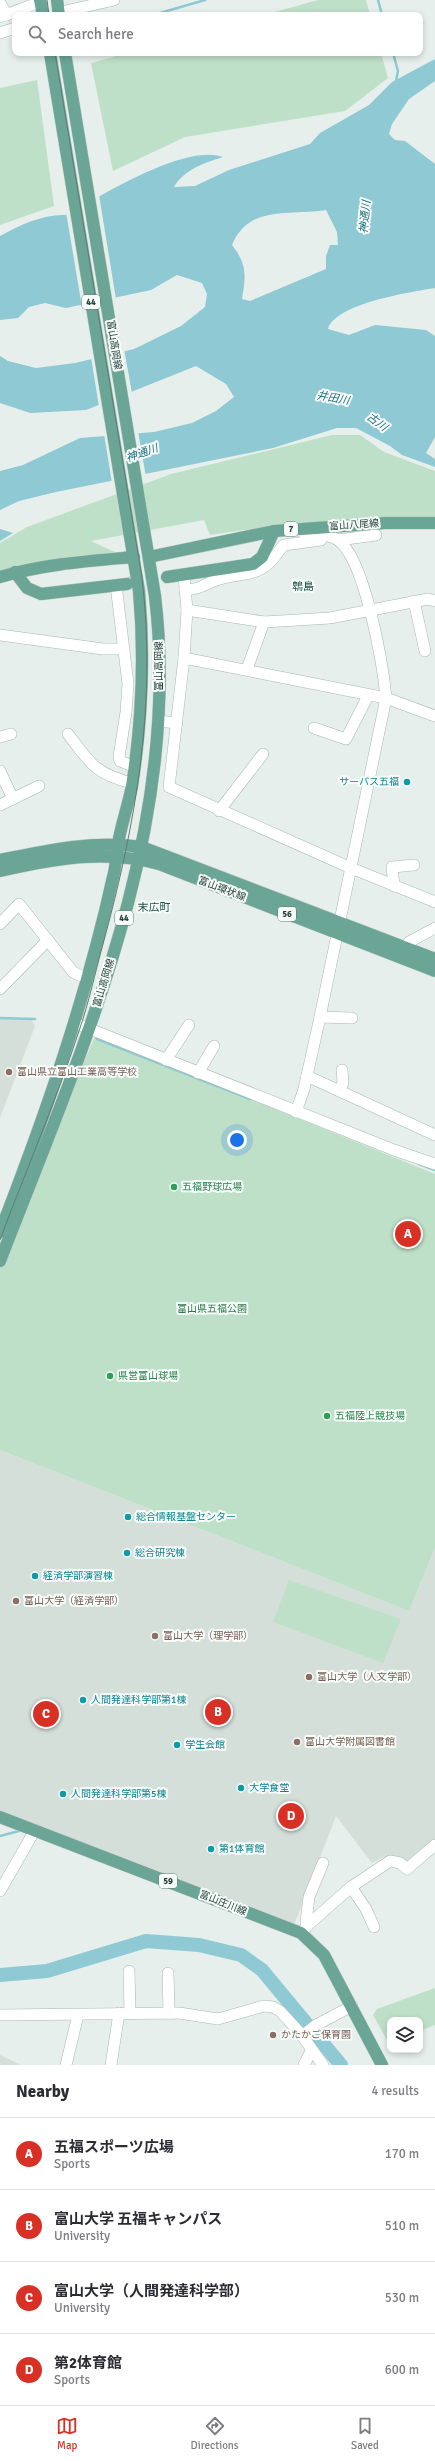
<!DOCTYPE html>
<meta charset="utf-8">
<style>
body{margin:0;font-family:Signika,"Noto Sans JP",sans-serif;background:#f7f7f7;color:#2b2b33}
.controls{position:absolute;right:12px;bottom:12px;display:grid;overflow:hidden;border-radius:8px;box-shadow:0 2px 6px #0003}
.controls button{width:36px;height:36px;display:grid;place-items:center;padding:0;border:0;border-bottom:1px solid #e1e1e2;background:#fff;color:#2b2b33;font:20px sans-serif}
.you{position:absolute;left:237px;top:1140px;width:14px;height:14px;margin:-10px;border:3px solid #fff;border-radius:50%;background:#1a73e8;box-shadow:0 0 0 6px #1a73e833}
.badge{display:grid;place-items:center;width:26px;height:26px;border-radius:50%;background:#d93025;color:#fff;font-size:13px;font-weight:700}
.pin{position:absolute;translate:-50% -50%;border:2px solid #fff;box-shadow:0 1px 4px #0006}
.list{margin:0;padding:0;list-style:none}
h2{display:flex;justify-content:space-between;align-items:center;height:52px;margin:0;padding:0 16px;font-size:17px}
h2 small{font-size:13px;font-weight:400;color:#7c7c81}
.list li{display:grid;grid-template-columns:26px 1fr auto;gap:12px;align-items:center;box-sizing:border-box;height:72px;padding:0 16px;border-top:1px solid #e1e1e2}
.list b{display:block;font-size:15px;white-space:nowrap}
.list p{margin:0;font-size:13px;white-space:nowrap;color:#7c7c81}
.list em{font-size:13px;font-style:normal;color:#7c7c81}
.icon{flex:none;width:22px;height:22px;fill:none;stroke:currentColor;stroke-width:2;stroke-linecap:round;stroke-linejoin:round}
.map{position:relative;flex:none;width:435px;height:2065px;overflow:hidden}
.search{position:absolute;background:#fff;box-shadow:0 2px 6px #0003;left:12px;right:12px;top:12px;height:44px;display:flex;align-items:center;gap:10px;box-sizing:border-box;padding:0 14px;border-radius:8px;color:#7c7c81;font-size:15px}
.sheet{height:340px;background:#fff}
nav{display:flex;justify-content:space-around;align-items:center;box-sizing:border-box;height:56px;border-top:1px solid #e1e1e2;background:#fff;font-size:11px;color:#7c7c81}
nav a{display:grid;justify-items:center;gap:2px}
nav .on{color:#d93025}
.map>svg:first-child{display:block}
.built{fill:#d4dfda}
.green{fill:#bfe0c8}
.water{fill:#8ec9d4;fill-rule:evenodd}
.pier{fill:#e6efeb}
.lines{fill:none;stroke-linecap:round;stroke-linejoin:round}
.stream{stroke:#8ec9d4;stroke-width:2.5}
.river{stroke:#8ec9d4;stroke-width:14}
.major-tunnel{stroke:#bfccc8;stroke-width:12;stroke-dasharray:12 6;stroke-linecap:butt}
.minor-casing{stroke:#a8b8b2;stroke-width:12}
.major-casing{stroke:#c2cac8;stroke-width:13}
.minor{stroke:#fff;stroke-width:11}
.major{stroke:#6aa596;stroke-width:12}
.tram{stroke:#5f7d75;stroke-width:1}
.culture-dot{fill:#0f9aa8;stroke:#f7fbf9;stroke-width:1.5}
.education-dot{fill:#8d6e63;stroke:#f7fbf9;stroke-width:1.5}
.leisure-dot{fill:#2e9e5b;stroke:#f7fbf9;stroke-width:1.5}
.labels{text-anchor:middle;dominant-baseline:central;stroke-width:4;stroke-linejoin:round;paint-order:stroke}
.shield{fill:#f7fbf9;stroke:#637a73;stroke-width:1}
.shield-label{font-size:9px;font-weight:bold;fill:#24423a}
.street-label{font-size:10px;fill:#24423a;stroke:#f7fbf9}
.culture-label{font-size:10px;fill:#0d838f;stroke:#f7fbf9;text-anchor:start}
.education-label{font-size:10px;fill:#785e54;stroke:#f7fbf9;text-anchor:start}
.leisure-label{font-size:10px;fill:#27864d;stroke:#f7fbf9;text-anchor:start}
.park-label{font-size:10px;fill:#2d7a4b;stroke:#f7fbf9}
.water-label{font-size:11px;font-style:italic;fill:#1c6f80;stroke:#f7fbf9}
.neighbourhood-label{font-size:11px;fill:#1f5548;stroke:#f7fbf9}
</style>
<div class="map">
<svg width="435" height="2065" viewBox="0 0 435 2065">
<rect width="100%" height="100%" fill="#e6efeb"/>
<g class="built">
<path d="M0,1018L31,1019L35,1026L0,1118Z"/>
<path d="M0,1450L409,1611L435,1548V1839L410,1864L397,1858L384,1857L372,1863L336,1816L294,1925L0,1813Z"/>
<path d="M0,2055L21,2065H0Z"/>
</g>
<g class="green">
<path d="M318,0H366L370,15H264Z"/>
<path d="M127,53H381L388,78L345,111L185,137L113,171L91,63Z"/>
<path d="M37,80L54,206L0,225V88Z"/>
<path d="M332,435H360L384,452L435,471V520C360,519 284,523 210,535L204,520L91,541L117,553L0,576V543L27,527L171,474Z"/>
<path d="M95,1036L435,1174V1548L409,1611L0,1450V1260Z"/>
<path d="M289,1580L401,1619L383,1663L273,1622Z"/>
<path d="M435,1988V2025L420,2031V2020H390V2041L387,2040L373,2015L377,2009Z"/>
</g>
<g class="water">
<path d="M435,59V81L409,99L392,124L389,134L395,140L405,141L435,164V288C411,292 336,303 328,329L349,335L375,325L426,330L435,336V437L426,453L435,459V467L402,455L390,446L356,428H337L273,448L56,492L19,501L0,510V471L23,465L80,438L154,432L192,423L216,411L234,397L226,384L196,366L86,410L30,413L0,403V356L8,361L36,368L75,363L134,349L181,326L205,307L207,294L202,283L177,275L151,290L66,308L45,303L29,307L18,318L0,320V236C20,225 43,214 66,215C101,196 185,143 223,157C204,163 185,169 174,187L195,186L229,170L310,144L320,133L369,105L392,82ZM326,210L337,232L338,245H330L326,256V269L250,301L242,299C246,276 247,264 232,245C249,204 291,216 326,210Z"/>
<path d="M0,529L13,533L0,541Z"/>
</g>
<g class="pier">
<path d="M99,195L116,299L82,307L66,212Z"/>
<path d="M124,349L132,393L99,407L91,357Z"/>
<path d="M138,431L146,477L112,483L104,434Z"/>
</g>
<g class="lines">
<g class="stream">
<path d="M378,0L382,15"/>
<path d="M153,15L205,0"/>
<path d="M393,53L398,71L396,81"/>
<path d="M0,1018L35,1019"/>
<path d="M97,1039L250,1099"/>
<path d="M419,1164L435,1170"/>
<path d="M0,1836L19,1831"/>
</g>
<path class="river" d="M0,1975L47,1971L146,1941L199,1945L241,1955L262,1970L341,2065"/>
<path class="major-tunnel" d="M128,583L167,577"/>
<g class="minor-casing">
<g id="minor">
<path d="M0,3L7,15"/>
<path d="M66,11L114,0"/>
<path d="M0,17L32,5"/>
<path d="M0,33L15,28"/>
<path d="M338,540L376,535"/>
<path d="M184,576L187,610L184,658L169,787L351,868L435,902"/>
<path d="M116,585L128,684L126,712L119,757L120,761L135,767"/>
<path d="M185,590C204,589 204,583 220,579C238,573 256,577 271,561C276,556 279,550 284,545L321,540"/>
<path d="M414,601L425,651"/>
<path d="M187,610L264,622L247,669"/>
<path d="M264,622L330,618L428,599L435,601"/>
<path d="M0,635L103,649H123"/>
<path d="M184,658L386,698L435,716"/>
<path d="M158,721L177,723"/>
<path d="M314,728L346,739L368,696"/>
<path d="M68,734C90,763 95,774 132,783"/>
<path d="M0,737L11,734"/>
<path d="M0,771L13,799"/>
<path d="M0,805L39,786"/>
<path d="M219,811L263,754"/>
<path d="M394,886L392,867L414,865"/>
<path d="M0,924L19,904L73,972L87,979"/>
<path d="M406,948L409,942L435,928"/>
<path d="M0,989L48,940"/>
<path d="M320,1017L352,1018"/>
<path d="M75,1023L394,1150L435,1164"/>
<path d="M166,1060L189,1025"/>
<path d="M198,1073L214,1046"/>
<path d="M307,1076L435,1135"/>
<path d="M340,1091L343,1082L342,1070"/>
<path d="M296,1112L304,1089L320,1017L386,698C383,665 365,559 338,540C328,533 310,534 299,531"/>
<path d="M351,1887L366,1909L374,1927"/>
<path d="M0,1891L35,1830"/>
<path d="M307,1926L306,1922L309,1897L323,1863"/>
<path d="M301,1933L309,1924L351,1887L390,1861L400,1863L407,1869L435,1845"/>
<path d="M129,1971L130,2013"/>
<path d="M168,1973L169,2013"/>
<path d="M0,2015L179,2013L218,2019L264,2006L273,2007L280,2011L301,2034L323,2065"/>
<path d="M302,2036L316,2025L352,2006"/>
<path d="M66,2065L78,2015"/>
<path d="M111,2065L119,2013"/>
<path d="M304,2065L311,2051"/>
</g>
</g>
<g class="major-casing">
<g id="major">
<path d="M40,0L43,15"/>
<path d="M57,0L59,15"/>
<path d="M149,557L274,531L385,523H435"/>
<path d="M15,572L27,588L41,594L127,584"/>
<path d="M0,577C43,564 89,561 134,557"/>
<path d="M167,577L253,564L262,557L274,531"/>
<path d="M0,860C48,850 93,840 142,847L435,959"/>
<path d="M0,871C54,859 104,849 159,864L435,971"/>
<path d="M0,1232C45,1116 86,999 113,877C116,867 116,855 118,844C121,825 128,806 132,786C142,721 145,657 139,591L50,53"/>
<path d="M0,1261C82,1049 183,829 155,596L65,53"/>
<path d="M0,1817L301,1933L324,1955L382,2065"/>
</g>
</g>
<use href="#minor" class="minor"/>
<use href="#major" class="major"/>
<g class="tram">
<path d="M47,0L49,15"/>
<path d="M0,1240C26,1170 56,1101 79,1031C89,1002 95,973 103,944C136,823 157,704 142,578L55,53"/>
</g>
</g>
<g class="culture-dot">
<circle cx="407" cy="782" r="4"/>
<circle cx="128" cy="1517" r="4"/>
<circle cx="127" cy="1553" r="4"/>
<circle cx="35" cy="1576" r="4"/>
<circle cx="83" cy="1700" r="4"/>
<circle cx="177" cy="1745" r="4"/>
<circle cx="241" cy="1788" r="4"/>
<circle cx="63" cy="1794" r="4"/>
<circle cx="211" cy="1849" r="4"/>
</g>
<g class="education-dot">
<circle cx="9" cy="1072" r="4"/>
<circle cx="16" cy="1601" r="4"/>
<circle cx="155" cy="1636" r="4"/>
<circle cx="309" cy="1677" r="4"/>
<circle cx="297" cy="1742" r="4"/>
<circle cx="273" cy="2035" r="4"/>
</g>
<g class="leisure-dot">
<circle cx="174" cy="1187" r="4"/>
<circle cx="110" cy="1376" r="4"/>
<circle cx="327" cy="1416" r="4"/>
</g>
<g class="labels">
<g class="shield">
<rect x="82" y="295" width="18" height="14" rx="3"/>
<rect x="284" y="522" width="14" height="14" rx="3"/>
<rect x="278" y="907" width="18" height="14" rx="3"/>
<rect x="115" y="911" width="18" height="14" rx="3"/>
<rect x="159" y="1874" width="18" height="14" rx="3"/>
</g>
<g class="shield-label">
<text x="91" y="302">44</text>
<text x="291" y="529">7</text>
<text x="287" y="914">56</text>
<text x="124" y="918">44</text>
<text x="168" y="1881">59</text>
</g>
<g class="street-label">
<text transform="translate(114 345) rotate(81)">富山高岡線</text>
<text transform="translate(354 525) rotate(-4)">富山八尾線</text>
<text transform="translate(159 666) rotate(-90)">富山高岡線</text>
<text transform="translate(222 889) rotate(21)">富山環状線</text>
<text transform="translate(104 983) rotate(-73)">富山高岡線</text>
<text transform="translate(223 1903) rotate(22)">富山庄川線</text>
</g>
<g class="culture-label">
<text x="399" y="782" text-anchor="end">サーパス五福</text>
<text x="136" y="1517">総合情報基盤センター</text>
<text x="135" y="1553">総合研究棟</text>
<text x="43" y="1576">経済学部演習棟</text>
<text x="91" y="1700">人間発達科学部第1棟</text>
<text x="185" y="1745">学生会館</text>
<text x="249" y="1788">大学食堂</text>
<text x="71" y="1794">人間発達科学部第5棟</text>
<text x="219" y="1849">第1体育館</text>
</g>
<g class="education-label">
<text x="17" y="1072">富山県立富山工業高等学校</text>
<text x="24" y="1601">富山大学（経済学部）</text>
<text x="163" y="1636">富山大学（理学部）</text>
<text x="317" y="1677">富山大学（人文学部）</text>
<text x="305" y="1742">富山大学附属図書館</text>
<text x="281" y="2035">かたかご保育園</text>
</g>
<g class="leisure-label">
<text x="182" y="1187">五福野球広場</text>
<text x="118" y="1376">県営富山球場</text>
<text x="335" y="1416">五福陸上競技場</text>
</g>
<g class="park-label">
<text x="212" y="1309">富山県五福公園</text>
</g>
<g class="water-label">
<text transform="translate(365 217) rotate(-85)">神通川</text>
<text transform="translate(333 398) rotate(10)">井田川</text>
<text transform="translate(377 422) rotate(37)">古川</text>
<text transform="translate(142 453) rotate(-19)">神通川</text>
</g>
<g class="neighbourhood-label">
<text x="303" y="586">鵯島</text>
<text x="154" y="907">末広町</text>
</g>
</g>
</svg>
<div class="controls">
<button><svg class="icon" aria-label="layers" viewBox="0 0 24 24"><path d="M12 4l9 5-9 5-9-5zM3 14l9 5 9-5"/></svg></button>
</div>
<div class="you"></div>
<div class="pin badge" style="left:408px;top:1234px">A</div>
<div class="pin badge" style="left:218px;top:1712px">B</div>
<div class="pin badge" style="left:46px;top:1714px">C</div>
<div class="pin badge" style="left:291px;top:1816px">D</div>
<div class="search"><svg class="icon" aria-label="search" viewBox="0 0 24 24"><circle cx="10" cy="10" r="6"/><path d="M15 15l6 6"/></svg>Search here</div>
</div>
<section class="sheet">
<h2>Nearby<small>4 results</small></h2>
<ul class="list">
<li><span class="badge">A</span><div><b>五福スポーツ広場</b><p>Sports</p></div><em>170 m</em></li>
<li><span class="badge">B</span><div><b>富山大学 五福キャンパス</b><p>University</p></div><em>510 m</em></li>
<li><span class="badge">C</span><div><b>富山大学（人間発達科学部）</b><p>University</p></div><em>530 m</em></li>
<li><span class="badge">D</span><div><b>第2体育館</b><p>Sports</p></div><em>600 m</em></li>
</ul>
</section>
<nav>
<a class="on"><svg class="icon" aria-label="map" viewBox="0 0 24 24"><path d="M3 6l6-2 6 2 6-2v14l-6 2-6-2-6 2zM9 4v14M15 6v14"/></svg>Map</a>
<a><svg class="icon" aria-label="directions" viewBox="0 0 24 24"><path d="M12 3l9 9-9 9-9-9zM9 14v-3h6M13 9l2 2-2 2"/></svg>Directions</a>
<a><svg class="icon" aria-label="saved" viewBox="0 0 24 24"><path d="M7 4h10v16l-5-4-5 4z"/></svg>Saved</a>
</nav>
